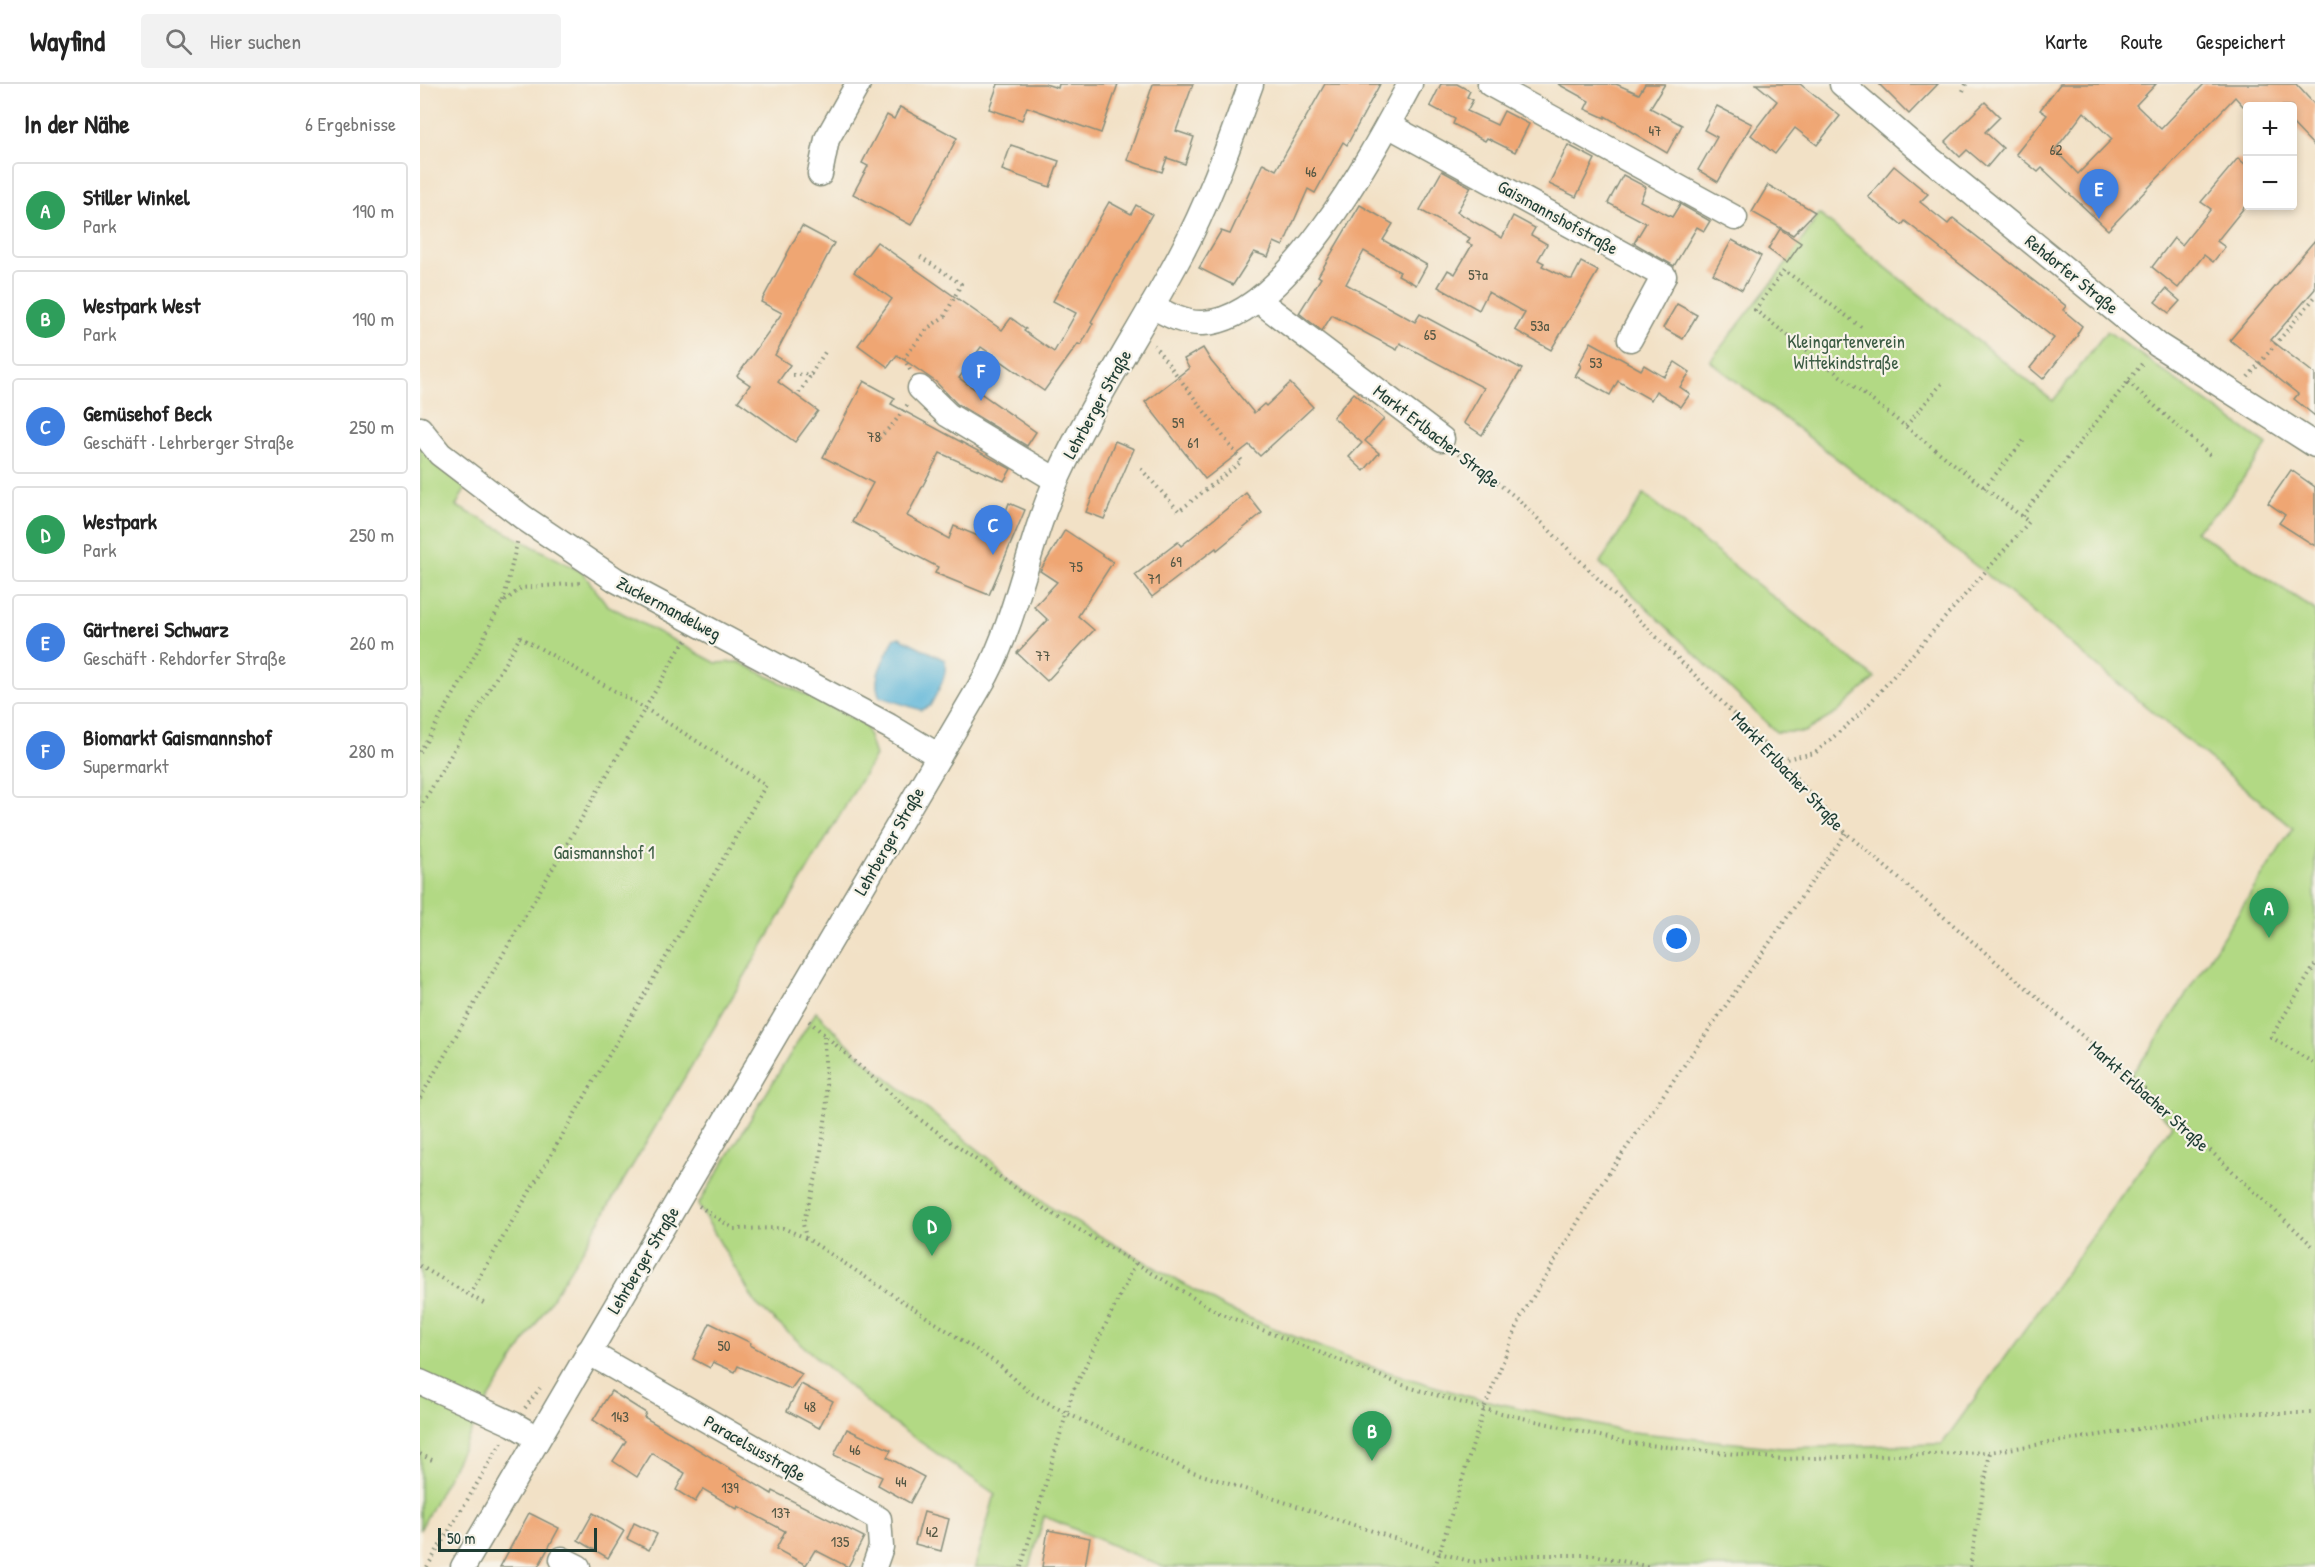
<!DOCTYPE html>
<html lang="de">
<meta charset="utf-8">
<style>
body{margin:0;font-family:"Patrick Hand",sans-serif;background:#f2f2f2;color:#222}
.controls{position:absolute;right:18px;top:18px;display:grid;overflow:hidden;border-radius:6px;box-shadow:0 3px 9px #0003}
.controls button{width:54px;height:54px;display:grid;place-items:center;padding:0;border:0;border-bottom:2px solid #e0e0e0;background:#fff;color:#222;font:30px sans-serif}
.scale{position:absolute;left:18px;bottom:15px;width:159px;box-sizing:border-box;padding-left:6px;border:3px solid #1f3d34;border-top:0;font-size:16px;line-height:21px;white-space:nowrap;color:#1f3d34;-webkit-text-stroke:4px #f7f3e8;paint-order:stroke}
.you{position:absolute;left:1257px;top:855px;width:21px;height:21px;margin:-15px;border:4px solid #fff;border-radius:50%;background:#1a73e8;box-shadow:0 0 0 9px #1a73e833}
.badge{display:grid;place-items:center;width:39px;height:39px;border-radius:50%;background:#0b8043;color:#fff;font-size:20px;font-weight:700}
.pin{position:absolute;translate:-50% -50px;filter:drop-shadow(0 2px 3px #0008)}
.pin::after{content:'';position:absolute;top:32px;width:21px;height:18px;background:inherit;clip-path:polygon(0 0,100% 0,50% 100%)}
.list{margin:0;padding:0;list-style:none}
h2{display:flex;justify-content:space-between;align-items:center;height:78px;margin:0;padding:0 24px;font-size:26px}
h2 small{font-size:20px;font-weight:400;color:#767676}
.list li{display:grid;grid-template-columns:39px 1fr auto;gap:18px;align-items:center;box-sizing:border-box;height:96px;margin:0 12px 12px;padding:0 12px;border:2px solid #e0e0e0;border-radius:6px}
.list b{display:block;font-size:22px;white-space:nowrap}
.list p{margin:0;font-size:20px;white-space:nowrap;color:#767676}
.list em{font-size:20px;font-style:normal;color:#767676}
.icon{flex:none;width:33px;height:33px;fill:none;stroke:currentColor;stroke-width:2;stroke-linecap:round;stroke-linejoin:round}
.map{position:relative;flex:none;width:1895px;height:1483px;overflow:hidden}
header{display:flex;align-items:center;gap:36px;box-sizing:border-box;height:84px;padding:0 30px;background:#fff;border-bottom:2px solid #e0e0e0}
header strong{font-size:28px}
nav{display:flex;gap:33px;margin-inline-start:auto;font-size:21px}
.search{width:420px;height:54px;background:#f2f2f2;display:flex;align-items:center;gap:15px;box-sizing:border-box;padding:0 21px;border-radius:6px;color:#767676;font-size:22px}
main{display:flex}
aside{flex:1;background:#fff}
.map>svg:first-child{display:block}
.green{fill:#b2d984;stroke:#688b5c;stroke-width:1.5}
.water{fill:#5bb5d9;stroke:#3d7986;stroke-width:1.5}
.building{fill:#efa673;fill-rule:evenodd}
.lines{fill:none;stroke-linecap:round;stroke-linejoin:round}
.minor-casing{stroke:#888f7d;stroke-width:27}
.path{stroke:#888f7d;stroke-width:4;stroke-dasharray:1.5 4.5;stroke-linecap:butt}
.minor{stroke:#fff;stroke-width:24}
.labels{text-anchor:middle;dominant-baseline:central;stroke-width:4.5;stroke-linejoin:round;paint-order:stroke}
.number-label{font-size:15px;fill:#535744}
.street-label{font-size:18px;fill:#1f3d34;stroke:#f7f3e8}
.park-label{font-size:18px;fill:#3c5c44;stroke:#f7f3e8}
</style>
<header>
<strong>Wayfind</strong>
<div class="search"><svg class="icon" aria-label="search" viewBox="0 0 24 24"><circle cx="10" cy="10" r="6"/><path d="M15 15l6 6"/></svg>Hier suchen</div>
<nav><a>Karte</a><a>Route</a><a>Gespeichert</a></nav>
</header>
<main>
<aside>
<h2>In der Nähe<small>6 Ergebnisse</small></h2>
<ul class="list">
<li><span class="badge" style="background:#2e9e5b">A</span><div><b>Stiller Winkel</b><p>Park</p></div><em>190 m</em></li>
<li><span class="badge" style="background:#2e9e5b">B</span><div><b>Westpark West</b><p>Park</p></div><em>190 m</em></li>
<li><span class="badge" style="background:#3f7fe0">C</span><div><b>Gemüsehof Beck</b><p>Geschäft · Lehrberger Straße</p></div><em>250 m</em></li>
<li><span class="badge" style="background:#2e9e5b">D</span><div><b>Westpark</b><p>Park</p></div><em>250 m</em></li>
<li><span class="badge" style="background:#3f7fe0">E</span><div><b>Gärtnerei Schwarz</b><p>Geschäft · Rehdorfer Straße</p></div><em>260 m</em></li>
<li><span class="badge" style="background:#3f7fe0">F</span><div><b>Biomarkt Gaismannshof</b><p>Supermarkt</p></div><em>280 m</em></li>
</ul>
</aside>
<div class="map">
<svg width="1895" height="1483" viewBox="0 0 1895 1483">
<rect width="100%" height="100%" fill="#f7f3e8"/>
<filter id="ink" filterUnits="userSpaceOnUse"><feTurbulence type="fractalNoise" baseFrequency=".0167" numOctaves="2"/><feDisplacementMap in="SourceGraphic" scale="12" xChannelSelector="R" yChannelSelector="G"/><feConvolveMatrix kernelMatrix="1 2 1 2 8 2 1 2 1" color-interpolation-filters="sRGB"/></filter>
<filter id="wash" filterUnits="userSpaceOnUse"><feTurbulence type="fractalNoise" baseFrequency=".008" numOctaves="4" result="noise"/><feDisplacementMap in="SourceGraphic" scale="24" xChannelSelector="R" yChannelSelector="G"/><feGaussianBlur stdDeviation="1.35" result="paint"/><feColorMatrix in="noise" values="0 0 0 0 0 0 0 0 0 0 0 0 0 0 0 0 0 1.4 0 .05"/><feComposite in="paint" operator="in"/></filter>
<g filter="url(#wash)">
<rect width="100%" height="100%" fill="#f2e1c6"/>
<g class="green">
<path d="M1399,130L1633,317L1687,247L1847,361L1804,421L1775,447L1895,526V1483H743L624,1432L610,1483H555L575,1410L460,1330L336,1220L278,1121L396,928L441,973L633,1125L807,1225L939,1279L1046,1312L1203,1347L1361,1364L1522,1360L1752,1041L1707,996L1732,963L1873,744L1560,485L1290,277L1367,179Z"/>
<path d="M0,360L46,403L36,422L162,488L187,521L296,579L319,578L445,640L455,672L163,1165L68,1316L0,1446Z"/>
<path d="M1224,410L1455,594L1417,629L1384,648H1356L1180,479Z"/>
</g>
<path class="water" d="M479,553L525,576C528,593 517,608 510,622L501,626L460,613C450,594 466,573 474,555Z"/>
<g id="blocks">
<g class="building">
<path d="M578,0H625L638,4L639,0H698L681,49L607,23L602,36L569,25Z"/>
<path d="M733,0H773L756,47L774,53L765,80L747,74L742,88L707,76Z"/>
<path d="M905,0H960L927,61L923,58L895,109L888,105L863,162L854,158L848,173L834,168L813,201L779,184L801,147L810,150L843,79L856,86Z"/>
<path d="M1021,0H1037L1050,7L1047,13L1053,16L1047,27L1077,41L1084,27L1109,40L1095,68L1067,54L1065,57L1033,40L1035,35L1010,22Z"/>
<path d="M1138,0H1196L1219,10L1225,0H1245L1230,24L1262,41L1247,69L1185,32V34L1165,25L1169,17Z"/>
<path d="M1336,0H1380L1420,32L1397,61L1375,44L1355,70L1331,51L1357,17Z"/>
<path d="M1459,0H1518L1489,30Z"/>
<path d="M1640,0H1736L1716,21L1741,45L1784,0H1876L1895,21V63L1872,39V22H1823L1815,13L1688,146L1622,84L1618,88L1596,70L1627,31L1620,26ZM1664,28L1692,55L1658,90L1635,66Z"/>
<path d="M1565,18L1580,33L1565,48L1583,64L1567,83L1547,66L1540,73L1525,58Z"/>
<path d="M1297,22L1332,40L1298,98L1278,86L1297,53L1284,46Z"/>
<path d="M480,23L537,54L491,141L433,110L448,82L442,79L467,31L474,35Z"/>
<path d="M591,61L639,77L630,103L582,86Z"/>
<path d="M1148,61L1175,75L1156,113L1129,100Z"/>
<path d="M1818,74L1827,82V120L1797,157L1805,163L1793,178L1784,171L1758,204L1732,183L1754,154L1762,161L1791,125L1781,118Z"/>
<path d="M1474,82L1508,110L1500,118L1528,140L1533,134L1646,222L1643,226L1662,242L1657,250L1658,251L1623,295L1610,284L1634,254L1485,137L1482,141L1448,113Z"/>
<path d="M1022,87L1051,103L1037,128L1082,154L1093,132L1115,144L1111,151L1127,160L1118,176L1124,179L1122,182L1149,195H1152L1161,178L1178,187L1131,266L1095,246L1105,229L1068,208L1059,226L1018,203L1028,186L1035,190L1052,161L1047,159L1050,154L1000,126Z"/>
<path d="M1203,91L1226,103L1220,117L1252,133L1260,120L1290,137L1284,147L1277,143L1254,182L1214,159L1226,139L1188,119Z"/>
<path d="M1348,101L1395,128L1373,151L1332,128Z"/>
<path d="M689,118L711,130L716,121L732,130L671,238L673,239L661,261L658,260L624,307L561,263L539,294L616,348L607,362L537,320L516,298L477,271L468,283L438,261L472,215L434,188L457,158L582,246L591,234L606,245L604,247L634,268L656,229L633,217Z"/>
<path d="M940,121L973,140L963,156L1007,181L996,201L978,191L980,188L944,167L926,200L995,238L1000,230L1102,285L1062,351L1044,339L1064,304L980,259L977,266L912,231L902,247L879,229L901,194L898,192Z"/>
<path d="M382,142L414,159L355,271L370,281L358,298L398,327L375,358L318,317L330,301L317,292L362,229L341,218Z"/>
<path d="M1360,145L1381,159L1367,179L1348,165Z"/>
<path d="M1312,156L1341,172L1322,206L1293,190Z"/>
<path d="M1895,156V205L1851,256L1895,290V332L1874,315L1878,310L1810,256Z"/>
<path d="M1746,205L1760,217L1749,229L1735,218Z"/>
<path d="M1257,220L1277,231L1263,255L1243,244Z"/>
<path d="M1171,258L1221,286L1224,281L1244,293L1255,278L1270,288L1260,303L1270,310L1261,323L1236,307L1231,316L1198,297L1190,311L1155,292L1161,282L1159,280Z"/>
<path d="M783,264L791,277L834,329L844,320L846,322L870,299L893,323L840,372L829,361L785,395L725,318L769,284L764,275Z"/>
<path d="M444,297L475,314L471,320L591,385L584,397L520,369L487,432L529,455L534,442L565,455L574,432L583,435L589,419L605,426L569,511L515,489L518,483L432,438L453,399L403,373Z"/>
<path d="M934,309L964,335L945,357L959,369L944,387L929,373L942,359L913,333Z"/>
<path d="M695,357L714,365L684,435L666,428Z"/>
<path d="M1871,386L1895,403V462L1859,439L1865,431L1848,419Z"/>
<path d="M826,409L842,429L797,466L796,464L732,513L715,491L758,458L761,462Z"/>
<path d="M645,446L693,478L658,532L674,546L627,597L597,569L628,536L614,523L637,498L620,487Z"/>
<path d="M290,1239L331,1259L330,1261L382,1290L371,1305L318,1282L315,1288L293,1278L290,1284L273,1275Z"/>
<path d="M381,1300L413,1317L399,1344L367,1327Z"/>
<path d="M191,1307L226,1329L224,1333L352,1410L353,1407L444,1453L428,1483L395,1466L386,1481L356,1465L365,1447L318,1422L317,1425L283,1405L275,1418L256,1406L265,1389L232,1369L217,1393L193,1377L206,1357L173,1336Z"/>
<path d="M427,1345L471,1366L467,1373L504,1393L490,1419L458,1401L462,1393L414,1371Z"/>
<path d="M504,1428L529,1435L521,1467L495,1460Z"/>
<path d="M109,1429L139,1444L118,1483H80Z"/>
<path d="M173,1429L204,1447L188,1474L158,1456Z"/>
<path d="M214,1439L237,1450L229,1466L207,1455Z"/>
<path d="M628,1446L670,1454L665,1483H622Z"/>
</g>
</g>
</g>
<g filter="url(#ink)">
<use href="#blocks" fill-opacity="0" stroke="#888f7d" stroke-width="1.5"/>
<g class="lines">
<g class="minor-casing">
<g id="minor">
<path d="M1070,0L1315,134"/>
<path d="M1422,0L1492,60L1738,261L1895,361"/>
<path d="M968,41L1244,192L1210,255"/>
<path d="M400,90L407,55L438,0"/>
<path d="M838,216L1022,355"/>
<path d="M732,222C748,231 765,240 783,239C865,236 955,65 990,0"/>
<path d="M500,304L528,331L636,396"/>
<path d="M0,345L20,370L104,434L196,496L469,642L519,672"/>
<path d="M168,1268L459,1435L461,1463L454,1483"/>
<path d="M0,1298L93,1340L117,1354"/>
<path d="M142,1475L158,1483"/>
<path d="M43,1483L566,592C598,531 608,459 637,395C672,318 720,247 760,172C789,118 810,58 831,0"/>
</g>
</g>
<g class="path">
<path d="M1543,7L1546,0"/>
<path d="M490,286L484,274L508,244L525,232L541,200L498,171"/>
<path d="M373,291L391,290L407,265"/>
<path d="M1828,293L1895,213"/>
<path d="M1708,298L1790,371"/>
<path d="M379,309L391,291"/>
<path d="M1486,342L1523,298"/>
<path d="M459,354L474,339L488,320"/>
<path d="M1039,369L1098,415L1360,676L1426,749L1723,1004L1895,1164"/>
<path d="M721,385L759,427L822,377L734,261"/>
<path d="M1564,404L1605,355"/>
<path d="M1602,432L1724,277"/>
<path d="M83,518L98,455"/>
<path d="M0,668L44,593L80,521L101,504L161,499"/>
<path d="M1361,676L1395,669L1441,629L1609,438L1335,226L1364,186L1444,245"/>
<path d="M0,724L100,553L226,625L346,701L50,1210"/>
<path d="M1895,881L1851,953L1895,980"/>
<path d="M389,937L498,1034L626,1126L799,1229L988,1303L1064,1325L1210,1359L1363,1375L1570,1368L1821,1329H1895"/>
<path d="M404,952L407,1023L399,1082L383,1140L386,1154L578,1280L609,1308L646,1329L770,1387L1019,1469L1053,1478L1112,1471H1174L1230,1483"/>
<path d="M0,1014L260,564L267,556"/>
<path d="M279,1122L314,1145L363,1144L386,1154"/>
<path d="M0,1182L65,1220"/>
<path d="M105,1324L120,1304"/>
<path d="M0,1370L12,1376"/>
<path d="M7,1483L82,1358"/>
<path d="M601,1483L653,1307L716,1179"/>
<path d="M1015,1483L1064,1325L1101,1233L1177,1106L1426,749"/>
<path d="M1550,1483L1570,1368"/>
</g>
<use href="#minor" class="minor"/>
</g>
</g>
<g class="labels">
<g class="number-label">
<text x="1235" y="46">47</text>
<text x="1636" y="65">62</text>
<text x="891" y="87">46</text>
<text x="1058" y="190">57a</text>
<text x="1120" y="241">53a</text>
<text x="1010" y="250">65</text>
<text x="1176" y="278">53</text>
<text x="758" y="338">59</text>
<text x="454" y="352">78</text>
<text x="773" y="358">61</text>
<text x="756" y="477">69</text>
<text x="656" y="482">75</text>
<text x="734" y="494">71</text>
<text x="623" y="571">77</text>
<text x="304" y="1261">50</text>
<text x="390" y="1322">48</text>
<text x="200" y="1332">143</text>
<text x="435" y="1365">46</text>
<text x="481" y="1397">44</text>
<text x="310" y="1403">139</text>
<text x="361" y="1428">137</text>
<text x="512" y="1447">42</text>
<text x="420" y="1457">135</text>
</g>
<g class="street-label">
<text transform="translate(1138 133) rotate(29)">Gaismannshofstraße</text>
<text transform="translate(1652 190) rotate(39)">Rehdorfer Straße</text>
<text transform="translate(677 320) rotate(-61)">Lehrberger Straße</text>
<text transform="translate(1017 352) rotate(38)">Markt Erlbacher Straße</text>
<text transform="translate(249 524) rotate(28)">Zuckermandelweg</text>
<text transform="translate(1368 687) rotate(47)">Markt Erlbacher Straße</text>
<text transform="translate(469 757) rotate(-60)">Lehrberger Straße</text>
<text transform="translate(1729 1012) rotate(42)">Markt Erlbacher Straße</text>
<text transform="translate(223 1176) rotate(-59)">Lehrberger Straße</text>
<text transform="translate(335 1364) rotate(30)">Paracelsusstraße</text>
</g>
<g class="park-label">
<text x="1426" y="257">Kleingartenverein<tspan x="1426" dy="21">Wittekindstraße</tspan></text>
<text x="184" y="768">Gaismannshof 1</text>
</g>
</g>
</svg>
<div class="controls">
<button>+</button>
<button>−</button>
</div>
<div class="scale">50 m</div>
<div class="you"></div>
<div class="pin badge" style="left:1849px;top:854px;background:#2e9e5b">A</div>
<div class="pin badge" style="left:952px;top:1377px;background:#2e9e5b">B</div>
<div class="pin badge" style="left:573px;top:471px;background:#3f7fe0">C</div>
<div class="pin badge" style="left:512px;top:1172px;background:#2e9e5b">D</div>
<div class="pin badge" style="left:1679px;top:135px;background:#3f7fe0">E</div>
<div class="pin badge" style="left:561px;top:317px;background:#3f7fe0">F</div>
</div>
</main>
